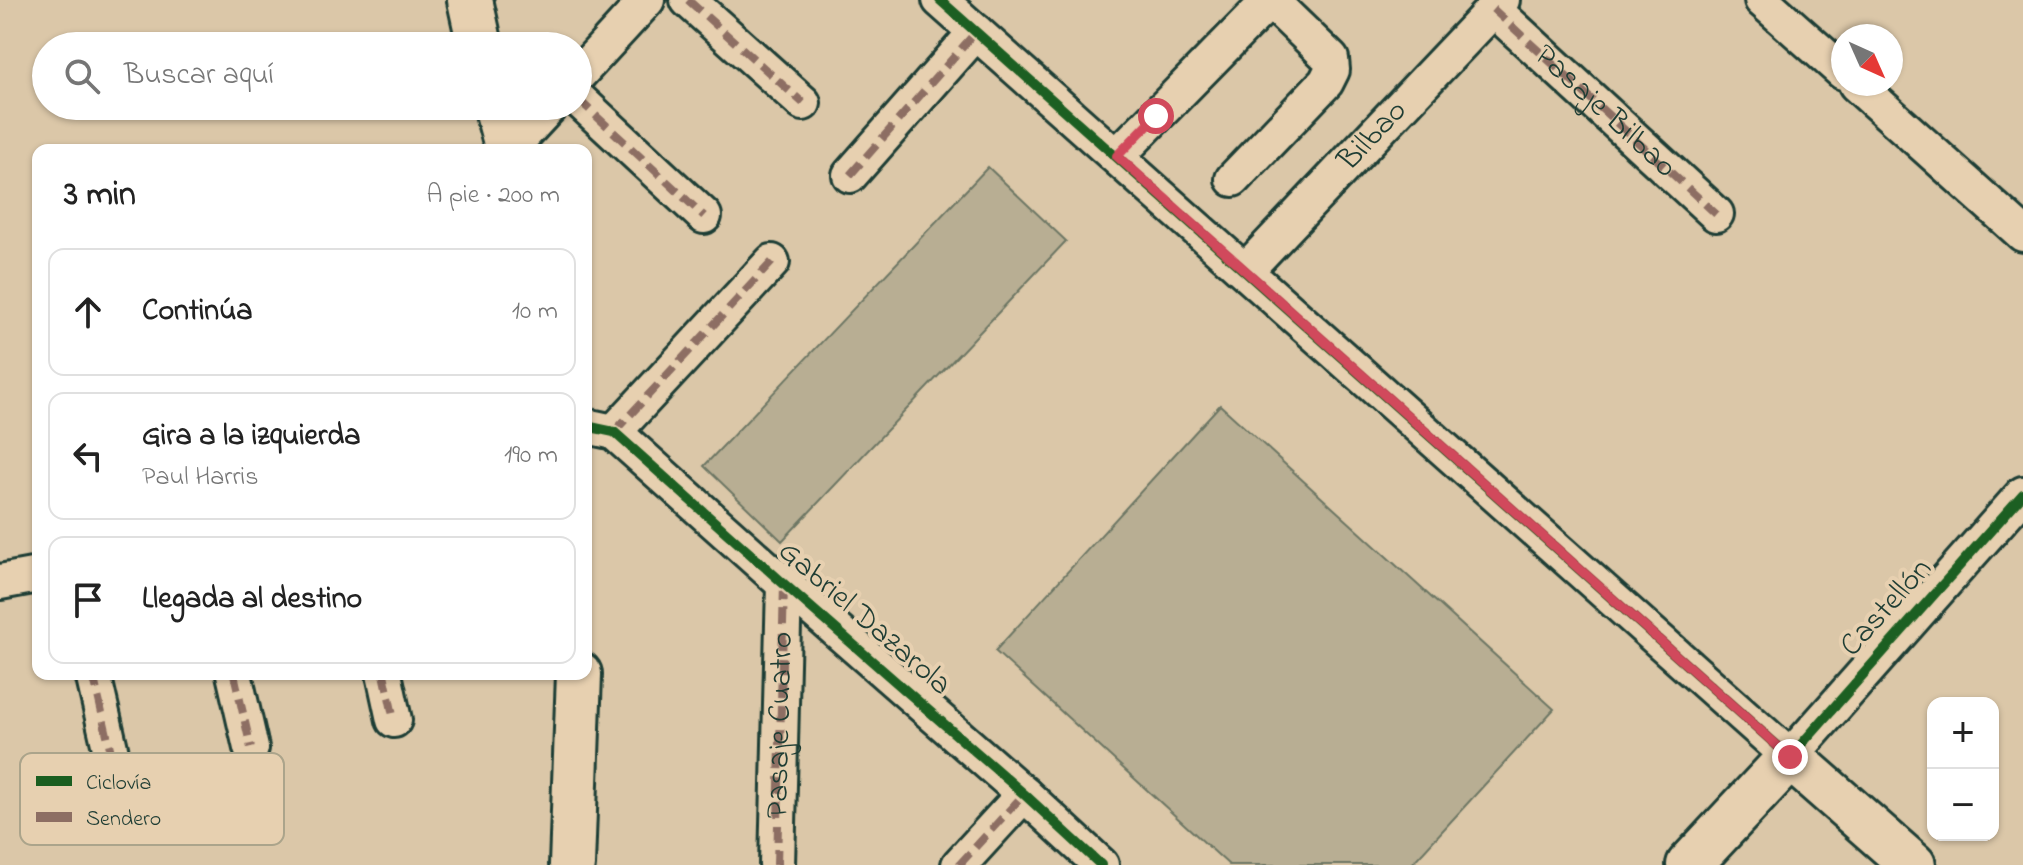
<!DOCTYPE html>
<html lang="es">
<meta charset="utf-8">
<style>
body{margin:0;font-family:"Indie Flower",sans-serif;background:#f2f2f2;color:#222}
.controls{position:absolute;right:24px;bottom:24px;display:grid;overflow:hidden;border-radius:16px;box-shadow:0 2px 6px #0004}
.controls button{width:72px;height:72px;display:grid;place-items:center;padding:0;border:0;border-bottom:2px solid #e0e0e0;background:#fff;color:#222;font:40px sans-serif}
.compass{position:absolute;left:1831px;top:24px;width:72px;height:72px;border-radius:50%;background:#fff;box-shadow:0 2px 6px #0004;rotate:135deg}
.stop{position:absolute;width:24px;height:24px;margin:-18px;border:6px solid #d1495b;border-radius:50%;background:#fff}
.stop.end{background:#d1495b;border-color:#fff;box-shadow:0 2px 8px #0008}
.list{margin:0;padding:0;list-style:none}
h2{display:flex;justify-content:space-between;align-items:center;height:104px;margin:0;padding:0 32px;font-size:34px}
h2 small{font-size:26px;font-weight:400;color:#767676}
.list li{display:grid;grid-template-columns:52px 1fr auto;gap:24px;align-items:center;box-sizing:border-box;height:128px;margin:0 16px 16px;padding:0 16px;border:2px solid #e0e0e0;border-radius:16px}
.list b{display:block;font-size:30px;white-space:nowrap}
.list p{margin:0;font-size:26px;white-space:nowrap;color:#767676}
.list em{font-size:26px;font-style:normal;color:#767676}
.icon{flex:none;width:44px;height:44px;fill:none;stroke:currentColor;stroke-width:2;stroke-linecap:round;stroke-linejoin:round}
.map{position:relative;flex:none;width:2023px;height:865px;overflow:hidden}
.search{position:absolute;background:#fff;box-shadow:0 2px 6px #0004;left:32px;top:32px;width:560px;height:88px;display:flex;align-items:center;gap:20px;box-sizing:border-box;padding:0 28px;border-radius:44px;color:#767676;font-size:30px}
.panel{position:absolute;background:#fff;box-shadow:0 2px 6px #0004;left:32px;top:144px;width:560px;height:536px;border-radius:16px}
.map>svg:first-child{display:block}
.green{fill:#b8ae93;stroke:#6c7664;stroke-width:2}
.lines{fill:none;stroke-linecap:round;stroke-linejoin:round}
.minor-casing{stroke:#1f3d34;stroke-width:40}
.major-casing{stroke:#1f3d34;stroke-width:50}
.minor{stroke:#e7d0b0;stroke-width:34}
.major{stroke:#e7d0b0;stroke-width:44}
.quiet{stroke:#8d6e63;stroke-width:8;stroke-dasharray:16 8;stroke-linecap:butt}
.cycleway-casing{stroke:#e7d0b0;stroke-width:15}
.cycleway{stroke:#1b5e20;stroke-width:10}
.route{stroke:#d1495b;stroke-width:10}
.labels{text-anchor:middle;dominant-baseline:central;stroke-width:8;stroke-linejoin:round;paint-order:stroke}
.street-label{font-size:32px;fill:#1f3d34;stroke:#e7d0b0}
.key{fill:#e7d0b0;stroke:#aba48b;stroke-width:2}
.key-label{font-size:22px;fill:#1f3d34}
</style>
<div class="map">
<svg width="2023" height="865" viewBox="0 0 2023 865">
<rect width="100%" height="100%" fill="#dbc7a8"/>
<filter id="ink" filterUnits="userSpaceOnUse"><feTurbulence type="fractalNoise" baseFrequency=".0125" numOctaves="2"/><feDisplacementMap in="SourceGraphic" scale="16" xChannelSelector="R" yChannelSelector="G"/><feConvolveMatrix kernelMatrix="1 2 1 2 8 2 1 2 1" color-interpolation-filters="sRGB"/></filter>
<g filter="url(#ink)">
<g class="green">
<path d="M988,167L1066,241L782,541L704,466Z"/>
<path d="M1220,405L1554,709L1411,865H1229L995,651Z"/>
</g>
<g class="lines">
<g class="minor-casing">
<g id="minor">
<path d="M688,0L803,103"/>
<path d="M940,0L1790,757L2023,494"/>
<path d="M1762,0L1843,72"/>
<path id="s1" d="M1493,9L1716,214"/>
<path d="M578,75L647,0"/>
<path d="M1856,84L2023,234"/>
<path d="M578,99L704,216"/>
<path d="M509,150L550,106"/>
<path d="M1117,156L1270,0"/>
<path d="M850,175L976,32"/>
<path d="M1233,179L1326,82L1332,70L1331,59L1270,0"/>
<path id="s2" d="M1245,271L1502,0"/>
<path d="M586,426L614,432L784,584L1024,794L1101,865"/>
<path d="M614,432L772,262"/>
<path d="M0,582L38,575"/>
<path d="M93,674L118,783"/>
<path d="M234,674L251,748"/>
<path d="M384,674L394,720"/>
<path d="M777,865L784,584"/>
<path d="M959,865L1024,794"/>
</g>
</g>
<g class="major-casing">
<g id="major">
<path d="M470,0L480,46"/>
<path d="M496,106L508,150"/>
<path d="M572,865L579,674"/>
<path d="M1689,865L1790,757L1913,865"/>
</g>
</g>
<use href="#minor" class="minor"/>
<use href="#major" class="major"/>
<g class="quiet">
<path d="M688,0L803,103"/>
<path d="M1493,9L1716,214"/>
<path d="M578,99L704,216"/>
<path d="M850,175L976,32"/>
<path d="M614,432L772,262"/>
<path d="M93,674L118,783"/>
<path d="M234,674L251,748"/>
<path d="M384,674L394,720"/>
<path id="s3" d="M777,865L784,584"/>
<path d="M959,865L1024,794"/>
</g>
<g class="cycleway-casing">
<g id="cycleway">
<path d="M940,0L1790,757L2023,494"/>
<path d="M586,426L614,432L784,584L1024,794L1101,865"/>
</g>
</g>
<use href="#cycleway" class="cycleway"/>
</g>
</g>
<g class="lines" filter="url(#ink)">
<path class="route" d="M1156,116L1117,156L1790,757"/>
</g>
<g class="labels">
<g class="street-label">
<text stroke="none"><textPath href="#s1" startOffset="152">Pasaje Bilbao</textPath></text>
<text stroke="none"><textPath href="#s2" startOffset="186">Bilbao</textPath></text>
<text transform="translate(1887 608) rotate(-48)">Castellón</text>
<text transform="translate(864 619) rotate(41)">Gabriel Dazarola</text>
<text stroke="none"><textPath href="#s3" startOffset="140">Pasaje Cuatro</textPath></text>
</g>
</g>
<rect x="20" y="753" width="264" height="92" rx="12" class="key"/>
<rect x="36" y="776" width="36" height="10" fill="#1b5e20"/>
<rect x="36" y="812" width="36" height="10" fill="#8d6e63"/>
<g class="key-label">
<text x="86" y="789">Ciclovía</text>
<text x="86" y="825">Sendero</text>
</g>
</svg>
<div class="controls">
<button>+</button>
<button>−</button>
</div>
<svg class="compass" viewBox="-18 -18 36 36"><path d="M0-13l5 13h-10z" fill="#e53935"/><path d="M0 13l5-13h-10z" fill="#767676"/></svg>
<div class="stop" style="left:1156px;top:116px"></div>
<div class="stop end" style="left:1790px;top:757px"></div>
<div class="search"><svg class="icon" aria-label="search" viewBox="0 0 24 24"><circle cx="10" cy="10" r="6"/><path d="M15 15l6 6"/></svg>Buscar aquí</div>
<section class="panel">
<h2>3 min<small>A pie · 200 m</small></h2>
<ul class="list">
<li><svg class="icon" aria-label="ahead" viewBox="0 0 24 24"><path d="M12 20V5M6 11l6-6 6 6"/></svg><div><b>Continúa</b></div><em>10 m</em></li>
<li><svg class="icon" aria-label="left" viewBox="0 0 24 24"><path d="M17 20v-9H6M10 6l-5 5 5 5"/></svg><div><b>Gira a la izquierda</b><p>Paul Harris</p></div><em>190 m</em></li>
<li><svg class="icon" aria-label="arrive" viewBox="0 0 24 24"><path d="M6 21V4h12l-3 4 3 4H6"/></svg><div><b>Llegada al destino</b></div></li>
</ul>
</section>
</div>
